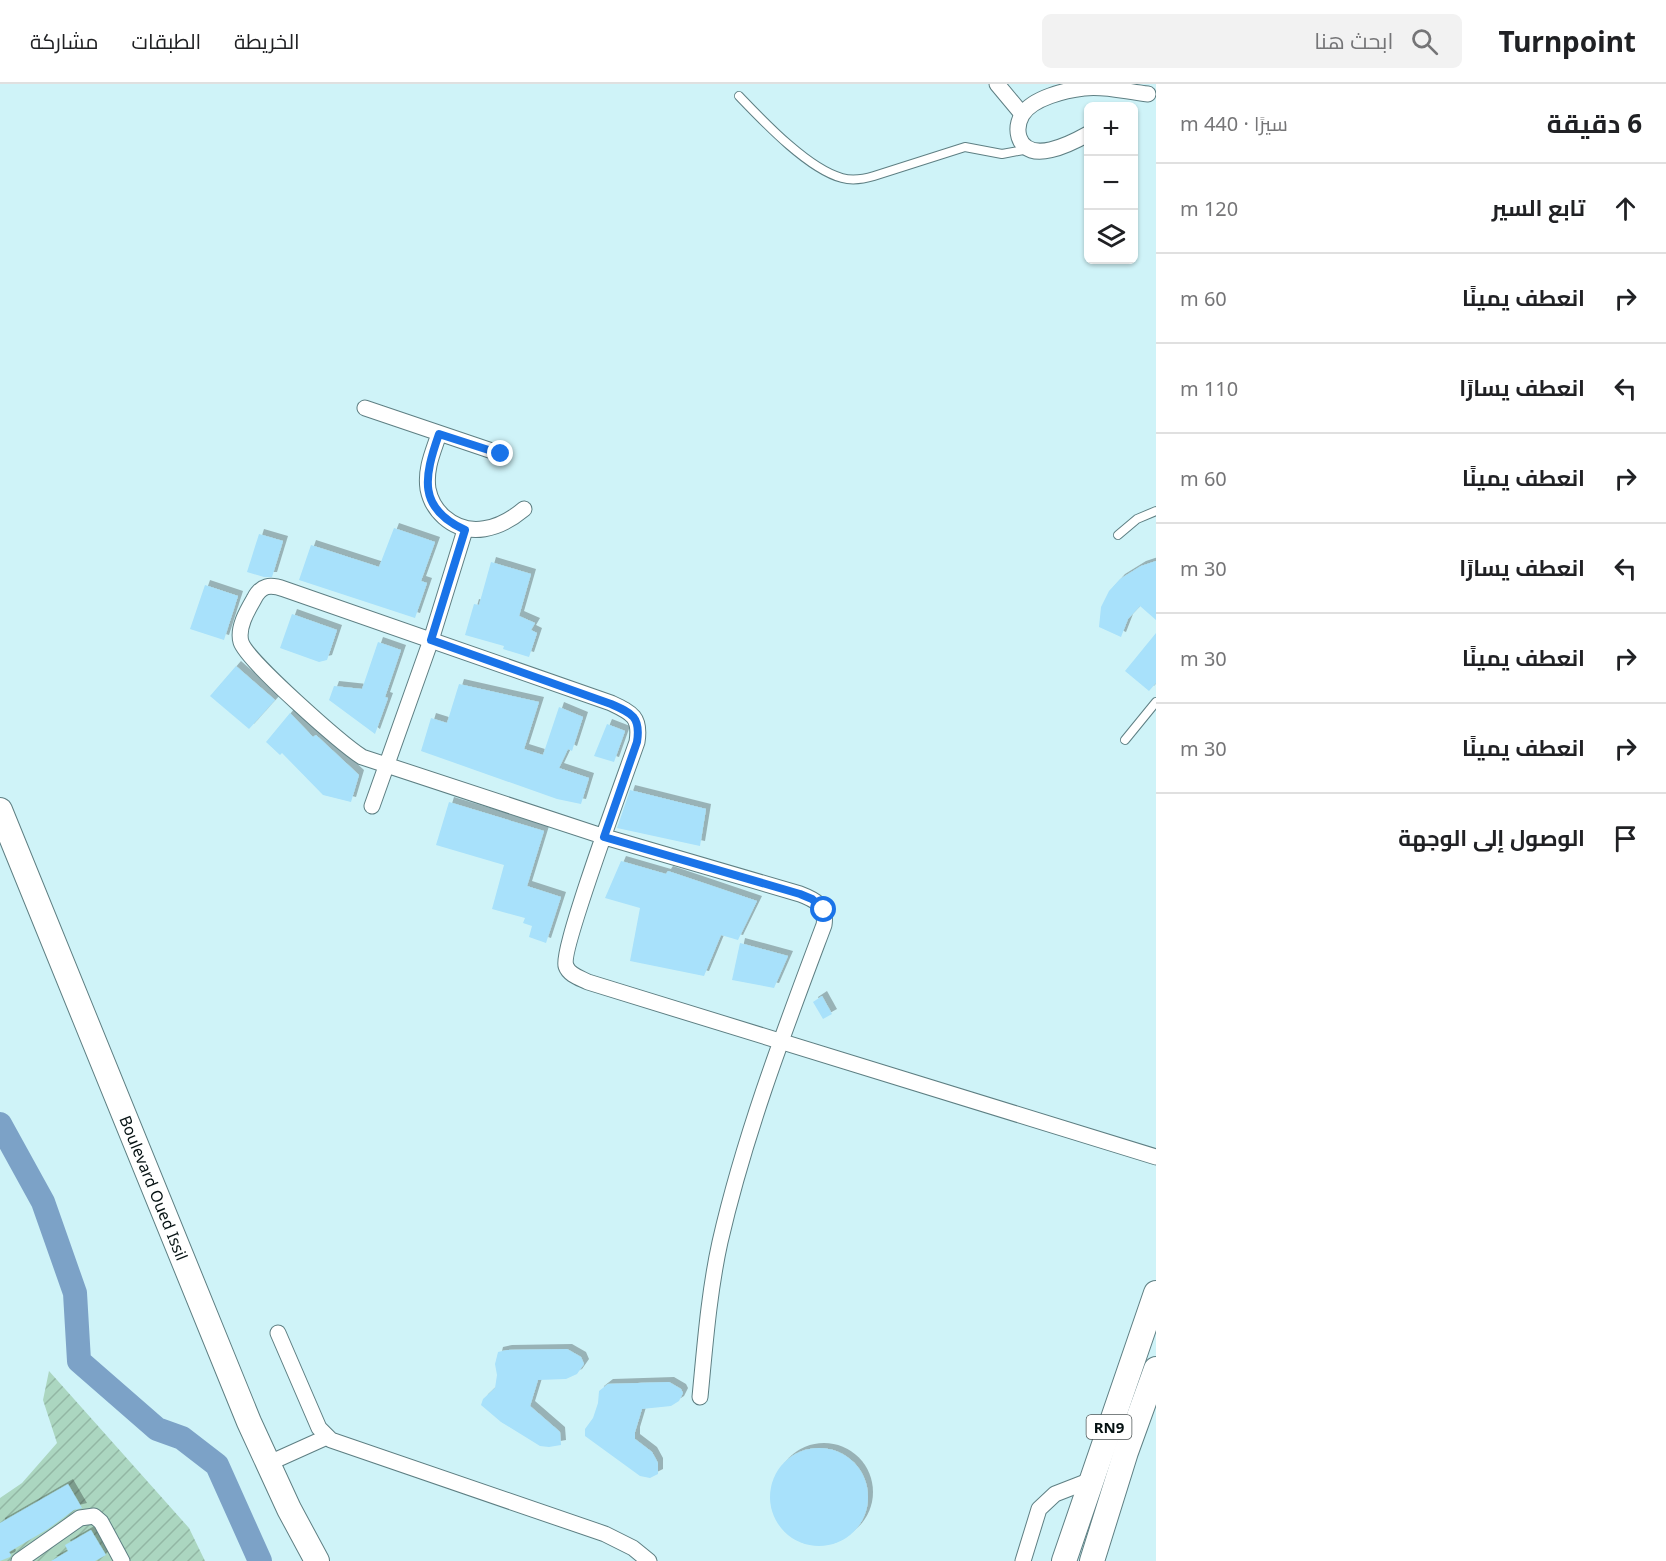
<!DOCTYPE html>
<html lang="ar">
<meta charset="utf-8">
<style>
body{margin:0;font-family:"Noto Sans",Cairo,sans-serif;background:#f2f2f2;color:#202124;direction:rtl}
.controls{position:absolute;right:18px;top:18px;display:grid;overflow:hidden;border-radius:9px;box-shadow:0 2px 4px #0004}
.controls button{width:54px;height:54px;display:grid;place-items:center;padding:0;border:0;border-bottom:2px solid #e0e0e0;background:#fff;color:#202124;font:30px sans-serif}
.stop{position:absolute;width:18px;height:18px;margin:-14px;border:4px solid #1a73e8;border-radius:50%;background:#fff}
.stop.end{background:#1a73e8;border-color:#fff;box-shadow:0 2px 6px #0008}
.list{margin:0;padding:0;list-style:none}
h2{display:flex;justify-content:space-between;align-items:center;height:78px;margin:0;padding:0 24px;font-size:26px}
h2 small{font-size:20px;font-weight:400;color:#757577}
.list li{display:grid;grid-template-columns:39px 1fr auto;gap:18px;align-items:center;box-sizing:border-box;height:90px;padding:0 24px;border-top:2px solid #e0e0e0}
.list b{display:block;font-size:22px;white-space:nowrap}
.list em{font-size:20px;font-style:normal;color:#757577}
.icon{flex:none;width:33px;height:33px;fill:none;stroke:currentColor;stroke-width:2;stroke-linecap:round;stroke-linejoin:round}
.map{position:relative;flex:none;width:1156px;height:1477px;overflow:hidden;direction:ltr}
header{display:flex;align-items:center;gap:36px;box-sizing:border-box;height:84px;padding:0 30px;background:#fff;border-bottom:2px solid #e0e0e0}
header strong{font-size:28px}
nav{display:flex;gap:33px;margin-inline-start:auto;font-size:21px}
.search{width:420px;height:54px;background:#f2f2f2;display:flex;align-items:center;gap:15px;box-sizing:border-box;padding:0 21px;border-radius:9px;color:#757577;font-size:22px}
main{display:flex}
aside{flex:1;background:#fff}
.map>svg:first-child{display:block}
.garden{fill:url(#garden-furrows)}
.lines{fill:none;stroke-linecap:round;stroke-linejoin:round}
.river{stroke:#7ca2c7;stroke-width:24}
.building{fill:#a8e1fb;filter:url(#shadow)}
.service-casing{stroke:#5e7f83;stroke-width:10}
.minor-casing{stroke:#5e7f83;stroke-width:17}
.primary-casing{stroke:#5e7f83;stroke-width:26}
.service{stroke:#fff;stroke-width:8}
.minor{stroke:#fff;stroke-width:15}
.primary{stroke:#fff;stroke-width:24}
.route{stroke:#1a73e8;stroke-width:8}
.labels{text-anchor:middle;dominant-baseline:central;stroke-width:4.5;stroke-linejoin:round;paint-order:stroke}
.shield{fill:#fff;stroke:#505859;stroke-width:1.5}
.shield-label{font-size:15px;font-weight:bold;fill:#051112}
.street-label{font-size:16px;fill:#051112;stroke:#fff}
</style>
<header>
<strong>Turnpoint</strong>
<div class="search"><svg class="icon" aria-label="search" viewBox="0 0 24 24"><circle cx="10" cy="10" r="6"/><path d="M15 15l6 6"/></svg>ابحث هنا</div>
<nav><a>الخريطة</a><a>الطبقات</a><a>مشاركة</a></nav>
</header>
<main>
<aside>
<h2>6 دقيقة<small>سيرًا · 440 m</small></h2>
<ul class="list">
<li><svg class="icon" aria-label="ahead" viewBox="0 0 24 24"><path d="M12 20V5M6 11l6-6 6 6"/></svg><div><b>تابع السير</b></div><em>120 m</em></li>
<li><svg class="icon" aria-label="right" viewBox="0 0 24 24"><path d="M7 20v-9h11M14 6l5 5-5 5"/></svg><div><b>انعطف يمينًا</b></div><em>60 m</em></li>
<li><svg class="icon" aria-label="left" viewBox="0 0 24 24"><path d="M17 20v-9H6M10 6l-5 5 5 5"/></svg><div><b>انعطف يسارًا</b></div><em>110 m</em></li>
<li><svg class="icon" aria-label="right" viewBox="0 0 24 24"><path d="M7 20v-9h11M14 6l5 5-5 5"/></svg><div><b>انعطف يمينًا</b></div><em>60 m</em></li>
<li><svg class="icon" aria-label="left" viewBox="0 0 24 24"><path d="M17 20v-9H6M10 6l-5 5 5 5"/></svg><div><b>انعطف يسارًا</b></div><em>30 m</em></li>
<li><svg class="icon" aria-label="right" viewBox="0 0 24 24"><path d="M7 20v-9h11M14 6l5 5-5 5"/></svg><div><b>انعطف يمينًا</b></div><em>30 m</em></li>
<li><svg class="icon" aria-label="right" viewBox="0 0 24 24"><path d="M7 20v-9h11M14 6l5 5-5 5"/></svg><div><b>انعطف يمينًا</b></div><em>30 m</em></li>
<li><svg class="icon" aria-label="arrive" viewBox="0 0 24 24"><path d="M6 21V4h12l-3 4 3 4H6"/></svg><div><b>الوصول إلى الوجهة</b></div></li>
</ul>
</aside>
<div class="map">
<svg width="1156" height="1477" viewBox="0 0 1156 1477">
<defs>
<pattern id="garden-furrows" width="10" height="10" patternUnits="userSpaceOnUse" patternTransform="scale(1.5)"><rect width="10" height="10" fill="#abd6c0"/><path d="M-1 1l2-2M0 10L10 0M9 11l2-2" fill="none" stroke="#92b7a4"/></pattern>
<filter id="shadow"><feDropShadow dx="5" dy="-5" stdDeviation="0" flood-color="#0004"/></filter>
</defs>
<rect width="100%" height="100%" fill="#cff3f8"/>
<path class="garden" d="M49,1287L189,1444L205,1477H0V1414L22,1399L57,1359L43,1316Z"/>
<g class="lines">
<path class="river" d="M0,1040L43,1118L75,1209L79,1277L157,1345L182,1354L217,1381L260,1477"/>
</g>
<g class="building">
<path d="M394,444L435,458L421,497L427,499L415,534L299,496L311,461L379,483Z"/>
<path d="M259,450L283,457L272,493H264L247,488Z"/>
<path d="M1156,477V536L1140,522L1128,535L1121,553L1099,543L1101,523L1109,507L1120,495L1141,482Z"/>
<path d="M491,478L531,490L519,532L535,539L531,546L537,549L529,573L503,565L504,562L465,551L474,520L479,521Z"/>
<path d="M205,501L238,512L224,556L190,545Z"/>
<path d="M292,530L337,546L327,576L319,578L280,564Z"/>
<path d="M1156,549V599L1149,607L1125,587Z"/>
<path d="M378,558L401,566L385,613L388,614L375,650L329,616L334,602L362,605Z"/>
<path d="M236,582L275,616L249,645L210,612Z"/>
<path d="M459,600L539,618L524,665L543,671L559,623L583,633L572,667L568,665L559,684L589,694L581,720L557,715L421,667L431,634L447,639Z"/>
<path d="M290,629L313,653L316,651L359,691L351,718L323,711L282,669L280,671L266,658Z"/>
<path d="M607,640L625,647L614,678L594,672Z"/>
<path d="M630,706L706,725L700,762L617,744Z"/>
<path d="M449,718L544,747L527,802L561,813L546,859L529,853L532,842L523,839L525,834L492,825L504,781L436,761Z"/>
<path d="M621,777L666,790L668,787L757,817L738,856L721,851L704,892L630,877L640,824L605,814Z"/>
<path d="M740,859L788,872L774,904L732,896Z"/>
<path d="M822,912L832,930L823,935L813,918Z"/>
<path d="M567,1265L581,1273L584,1280L577,1290L566,1295L538,1296L530,1322L560,1348L561,1361L549,1363L540,1362L501,1338L481,1321L483,1315L495,1304L497,1291L495,1280L498,1268L507,1266Z"/>
<path d="M669,1298L681,1305L683,1309L679,1317L671,1322L642,1325L635,1348V1355L652,1368L658,1379V1390L650,1394L640,1392L585,1352V1345L593,1334L598,1319L599,1307L608,1300Z"/>
<circle cx="819" cy="1413" r="49"/>
<path d="M68,1400L82,1424L74,1426L48,1445L9,1468L11,1471L10,1473L0,1477V1439Z"/>
<path d="M91,1446L106,1471L95,1477H51L68,1467L65,1461Z"/>
</g>
<g class="lines">
<g class="service-casing">
<g id="service">
<path d="M739,12C763,37 808,85 842,94C853,97 864,95 874,92L965,63L1002,70L1029,65"/>
<path d="M1118,451L1137,435L1156,427"/>
<path d="M1125,656L1156,618"/>
</g>
</g>
<g class="minor-casing">
<g id="minor">
<path d="M997,0L1022,30"/>
<path d="M1088,50C1072,59 1028,82 1019,53C1017,46 1018,38 1022,31C1032,14 1066,6 1084,4C1105,1 1127,8 1148,10"/>
<path d="M365,324L501,370"/>
<path d="M439,350C433,368 425,385 428,405C430,415 436,426 444,433C469,455 500,445 524,425"/>
<path d="M372,722L431,556L465,446"/>
<path d="M278,1249L319,1344L331,1356L605,1450L633,1464L649,1477"/>
<path d="M700,1313C705,1261 709,1208 720,1158C745,1049 785,945 824,841C827,822 816,816 800,810L605,753L362,673C342,660 247,577 241,558C237,544 247,527 254,515C261,501 270,500 284,505L611,619C632,629 641,633 637,658C627,687 560,867 566,882C569,891 580,894 588,898C777,957 967,1013 1156,1073"/>
<path d="M267,1380L327,1353"/>
<path d="M19,1477L80,1434L94,1432L101,1438L122,1477"/>
<path d="M1023,1477L1039,1425L1055,1410L1091,1396"/>
</g>
</g>
<g class="primary-casing">
<g id="primary">
<path id="s1" d="M0,726L249,1338L289,1425L317,1477"/>
<path d="M1064,1477L1156,1209"/>
<path d="M1092,1477L1126,1368L1156,1285"/>
</g>
</g>
<use href="#service" class="service"/>
<use href="#minor" class="minor"/>
<use href="#primary" class="primary"/>
</g>
<g class="lines">
<path class="route" d="M501,370L439,350C424,393 417,424 465,446L431,556L611,620C632,629 641,633 637,658L604,753L800,810L812,815L824,826"/>
</g>
<g class="labels">
<rect class="shield" x="1086.5" y="1331" width="45" height="24" rx="4.5"/>
<g class="shield-label">
<text x="1109" y="1343">RN9</text>
</g>
<g class="street-label">
<text stroke="none"><textPath href="#s1" startOffset="408">Boulevard Oued Issil</textPath></text>
</g>
</g>
</svg>
<div class="controls">
<button>+</button>
<button>−</button>
<button><svg class="icon" aria-label="layers" viewBox="0 0 24 24"><path d="M12 4l9 5-9 5-9-5zM3 14l9 5 9-5"/></svg></button>
</div>
<div class="stop" style="left:824px;top:826px"></div>
<div class="stop end" style="left:501px;top:370px"></div>
</div>
</main>
